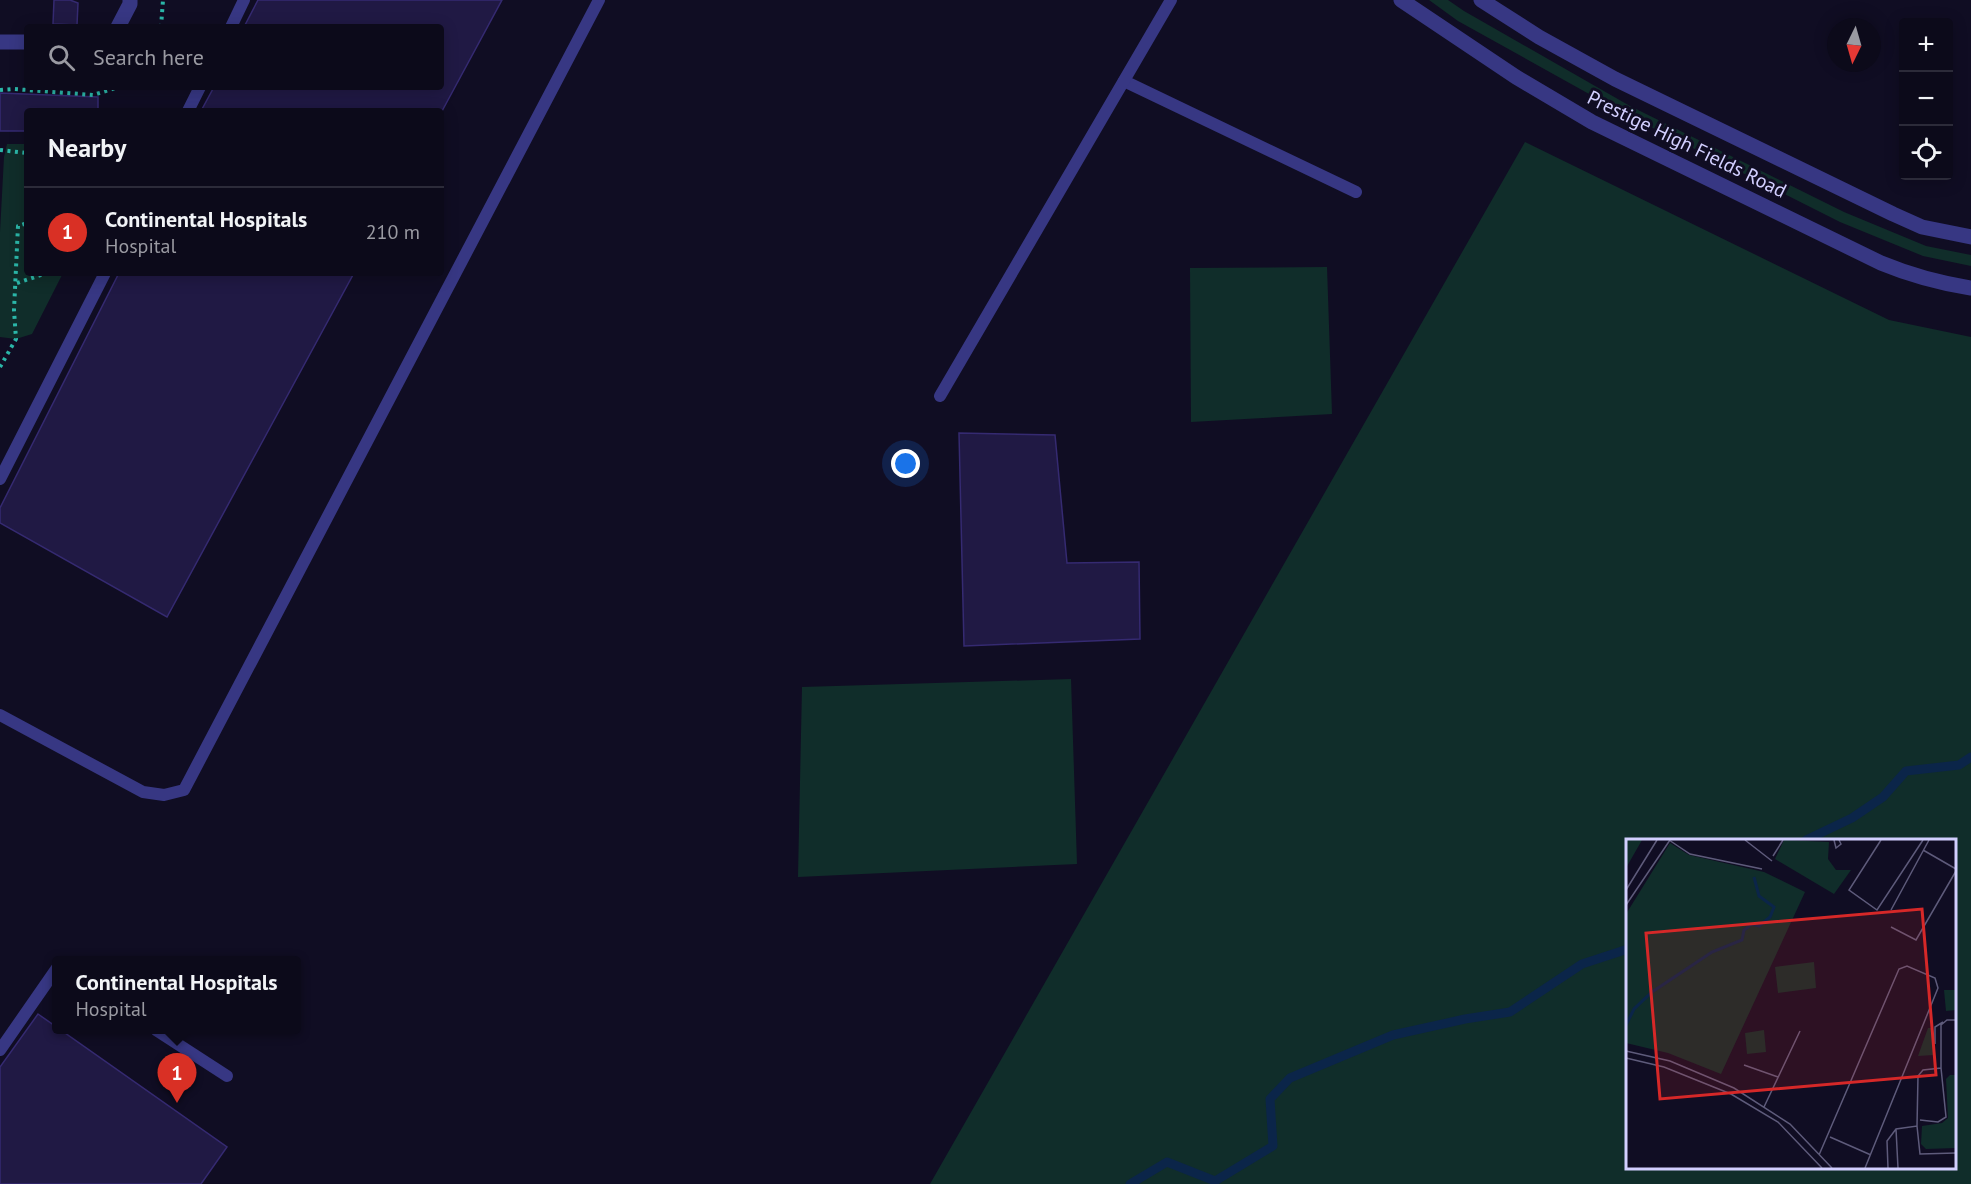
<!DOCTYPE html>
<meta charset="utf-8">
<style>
body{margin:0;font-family:"PT Sans",sans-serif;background:#151323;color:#f1f3f6}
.controls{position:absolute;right:18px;top:18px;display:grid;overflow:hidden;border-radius:6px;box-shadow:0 3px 15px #0003}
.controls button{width:54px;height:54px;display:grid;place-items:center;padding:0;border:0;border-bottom:2px solid #2c2b39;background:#0c0a1a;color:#f1f3f6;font:30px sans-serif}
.compass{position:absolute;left:1827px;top:18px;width:54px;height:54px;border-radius:50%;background:#0c0a1a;box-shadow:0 3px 15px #0003;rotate:185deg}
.you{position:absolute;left:906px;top:464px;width:21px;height:21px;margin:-15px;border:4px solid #fff;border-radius:50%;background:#1a73e8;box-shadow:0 0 0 9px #1a73e833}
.badge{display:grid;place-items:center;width:39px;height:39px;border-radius:50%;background:#d93025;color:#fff;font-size:20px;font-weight:700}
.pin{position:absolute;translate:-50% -50px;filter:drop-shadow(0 2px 3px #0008)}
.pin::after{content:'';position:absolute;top:32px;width:21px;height:18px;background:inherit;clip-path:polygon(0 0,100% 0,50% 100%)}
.popup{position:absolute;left:52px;top:956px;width:249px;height:78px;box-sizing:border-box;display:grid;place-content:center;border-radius:6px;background:#0c0a1a;filter:drop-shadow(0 2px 4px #0005);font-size:20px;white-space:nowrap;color:#9a9aa2}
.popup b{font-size:22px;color:#f1f3f6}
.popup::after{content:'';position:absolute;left:50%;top:100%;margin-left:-12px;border:12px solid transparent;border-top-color:#0c0a1a}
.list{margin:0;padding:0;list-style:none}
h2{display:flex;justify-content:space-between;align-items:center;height:78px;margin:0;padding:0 24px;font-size:26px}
h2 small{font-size:20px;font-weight:400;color:#9a9aa2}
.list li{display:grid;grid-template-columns:39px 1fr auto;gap:18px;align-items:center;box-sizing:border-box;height:90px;padding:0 24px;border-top:2px solid #2c2b39}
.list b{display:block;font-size:22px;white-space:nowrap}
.list p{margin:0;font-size:20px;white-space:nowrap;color:#9a9aa2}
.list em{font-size:20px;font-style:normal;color:#9a9aa2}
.icon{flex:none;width:33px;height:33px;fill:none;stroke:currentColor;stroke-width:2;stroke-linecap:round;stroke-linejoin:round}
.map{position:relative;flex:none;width:1971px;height:1184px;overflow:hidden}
.search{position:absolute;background:#0c0a1a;box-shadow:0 3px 15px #0003;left:24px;top:24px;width:420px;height:66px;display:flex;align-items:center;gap:15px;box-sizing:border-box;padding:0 21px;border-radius:6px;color:#9a9aa2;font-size:22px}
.panel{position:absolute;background:#0c0a1a;box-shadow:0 3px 15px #0003;left:24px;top:108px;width:420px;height:168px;border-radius:6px}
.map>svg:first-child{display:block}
.green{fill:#102d2a;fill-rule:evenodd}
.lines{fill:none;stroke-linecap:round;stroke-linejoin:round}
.stream{stroke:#0b2549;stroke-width:9}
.building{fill:#201944;stroke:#352a71;stroke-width:1.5}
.path{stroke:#2bb6a8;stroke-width:4;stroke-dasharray:3 4.5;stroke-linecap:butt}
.service{stroke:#373783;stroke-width:12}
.minor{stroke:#373783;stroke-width:15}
.tertiary{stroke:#373783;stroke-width:15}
.labels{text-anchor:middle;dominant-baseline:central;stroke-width:6;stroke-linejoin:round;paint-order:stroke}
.street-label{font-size:20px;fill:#d2cfff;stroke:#100d23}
.inset-river{fill:none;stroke:#0b2549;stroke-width:3}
.inset-road{fill:none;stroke:#5e5b7b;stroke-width:1.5}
.view{fill:#d62828;fill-opacity:0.15;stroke:#d62828;stroke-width:3}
.inset-edge{fill:none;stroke:#d2cfff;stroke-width:3}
</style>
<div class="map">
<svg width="1971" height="1184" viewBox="0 0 1971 1184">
<rect width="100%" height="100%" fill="#100d23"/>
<g class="green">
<path d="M1429,0H1448L1464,11L1630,106L1844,212L1926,246L1971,255V266L1923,256L1840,222L1625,114L1458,21Z"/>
<path d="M1525,142L1889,320L1971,337V1184H930ZM1954,840V1168H1628V840Z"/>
<path d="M7,144H27V273H63L32,334L16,339L0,337V232L4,157Z"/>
<path d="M1327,267L1332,414L1191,422L1190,268Z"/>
<path d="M1071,679L1077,864L798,877L802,687Z"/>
</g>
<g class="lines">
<g class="stream">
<path d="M1806,840L1852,818L1883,797L1906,771L1959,765L1971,757"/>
<path d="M1130,1184L1167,1162L1215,1181L1273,1146L1270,1099L1290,1078L1393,1035L1465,1019L1510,1012L1582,964L1628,949"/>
</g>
</g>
<g class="building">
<path d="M54,0H70L78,3L77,25L53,24Z"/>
<path d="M258,0H502L441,113V111H201L214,87H441V27H244Z"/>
<path d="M0,93L98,97V111H27V131H0Z"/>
<path d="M119,273H354L167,617L0,523V508Z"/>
<path d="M959,433L1055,435L1067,563L1139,562L1140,639L964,646Z"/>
<path d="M38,1014L227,1147L201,1184H0V1067Z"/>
</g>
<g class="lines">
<g class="path">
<path d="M161,27L163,0"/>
<path d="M0,90L14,89L93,95L119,87"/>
<path d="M0,150L27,153"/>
<path d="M17,283L47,273"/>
<path d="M0,367L16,339L14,310L18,226L27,223"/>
</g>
<g class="service">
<path d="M231,27L244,0"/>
<path d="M1124,81L1356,192"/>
<path d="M188,111L200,87"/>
<path d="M940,396L1171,0"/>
<path d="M0,479L105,273"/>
<path d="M0,715L143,792L164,795L184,790L599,0"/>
<path d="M156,1030L227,1076"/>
<path d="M0,1050L57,968"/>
</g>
<g class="minor">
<path d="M118,27L130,4V0"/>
<path d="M0,42H27"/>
</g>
<g class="tertiary">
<path d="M1401,0L1516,77L1592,122L1881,263C1910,275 1939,283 1971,288"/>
<path d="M1481,0L1539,37L1615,79L1893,214L1922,227L1971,237"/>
</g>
</g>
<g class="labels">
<g class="street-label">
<text transform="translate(1687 144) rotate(26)">Prestige High Fields Road</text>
</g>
</g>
<g transform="translate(1626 839)">
<rect width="330" height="330" fill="#100d23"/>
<path d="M0,1H16L0,29ZM158,1L203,3L202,20L210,31H225L208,55L149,20ZM44,4L63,16L138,33L179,53L95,235L42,214L0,204V75ZM188,123L190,149L152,154L149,128ZM318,151H329L330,171L320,172ZM302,189H307L308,216L292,217ZM138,191L140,213L121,215L119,194ZM324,236H330V309L300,310L295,305L296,287L316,284L322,279L320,240Z" fill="#102d2a"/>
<path class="inset-river" d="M0,186L8,170L26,153L86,113L116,101L118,91L126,85L133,87L144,78L148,68L133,57L128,38"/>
<path class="inset-road" d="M43,1L64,15L136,30M119,1L146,22M208,1L210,9L215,5L213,1M255,1L223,51L251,71L297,1M297,11L330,30M147,17L157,1M0,51L31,1M0,66L44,1M265,71L303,1M265,88L290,101L330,32M309,205V188L317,183M0,212L44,222L108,249L164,285L206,329M0,219L38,228L105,255L152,283L196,329M118,226L152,238M138,268L174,192M294,281L312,283L320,278L315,229M291,287L292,237L297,231L315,229V186L321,181H330M270,290L272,329M204,298L245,316M193,316L273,130L281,127L309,139L312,149L239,329M262,329L261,302L270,290L291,287L294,315L330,314"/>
<path class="view" d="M296,70L310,236L34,260L20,94Z"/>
<rect width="330" height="330" class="inset-edge"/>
</g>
</svg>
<div class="controls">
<button>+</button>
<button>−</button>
<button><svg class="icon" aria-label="locate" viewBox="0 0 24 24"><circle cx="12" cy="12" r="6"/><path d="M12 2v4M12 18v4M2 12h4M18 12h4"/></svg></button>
</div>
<svg class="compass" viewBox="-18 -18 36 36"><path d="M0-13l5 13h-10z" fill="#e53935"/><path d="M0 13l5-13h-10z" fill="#9a9aa2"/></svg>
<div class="you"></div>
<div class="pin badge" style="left:177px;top:1103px">1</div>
<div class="popup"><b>Continental Hospitals</b>Hospital</div>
<div class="search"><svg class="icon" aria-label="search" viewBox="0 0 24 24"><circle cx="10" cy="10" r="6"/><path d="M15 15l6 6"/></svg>Search here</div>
<section class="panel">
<h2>Nearby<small></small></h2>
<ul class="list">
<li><span class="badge">1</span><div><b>Continental Hospitals</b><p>Hospital</p></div><em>210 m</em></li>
</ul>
</section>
</div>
